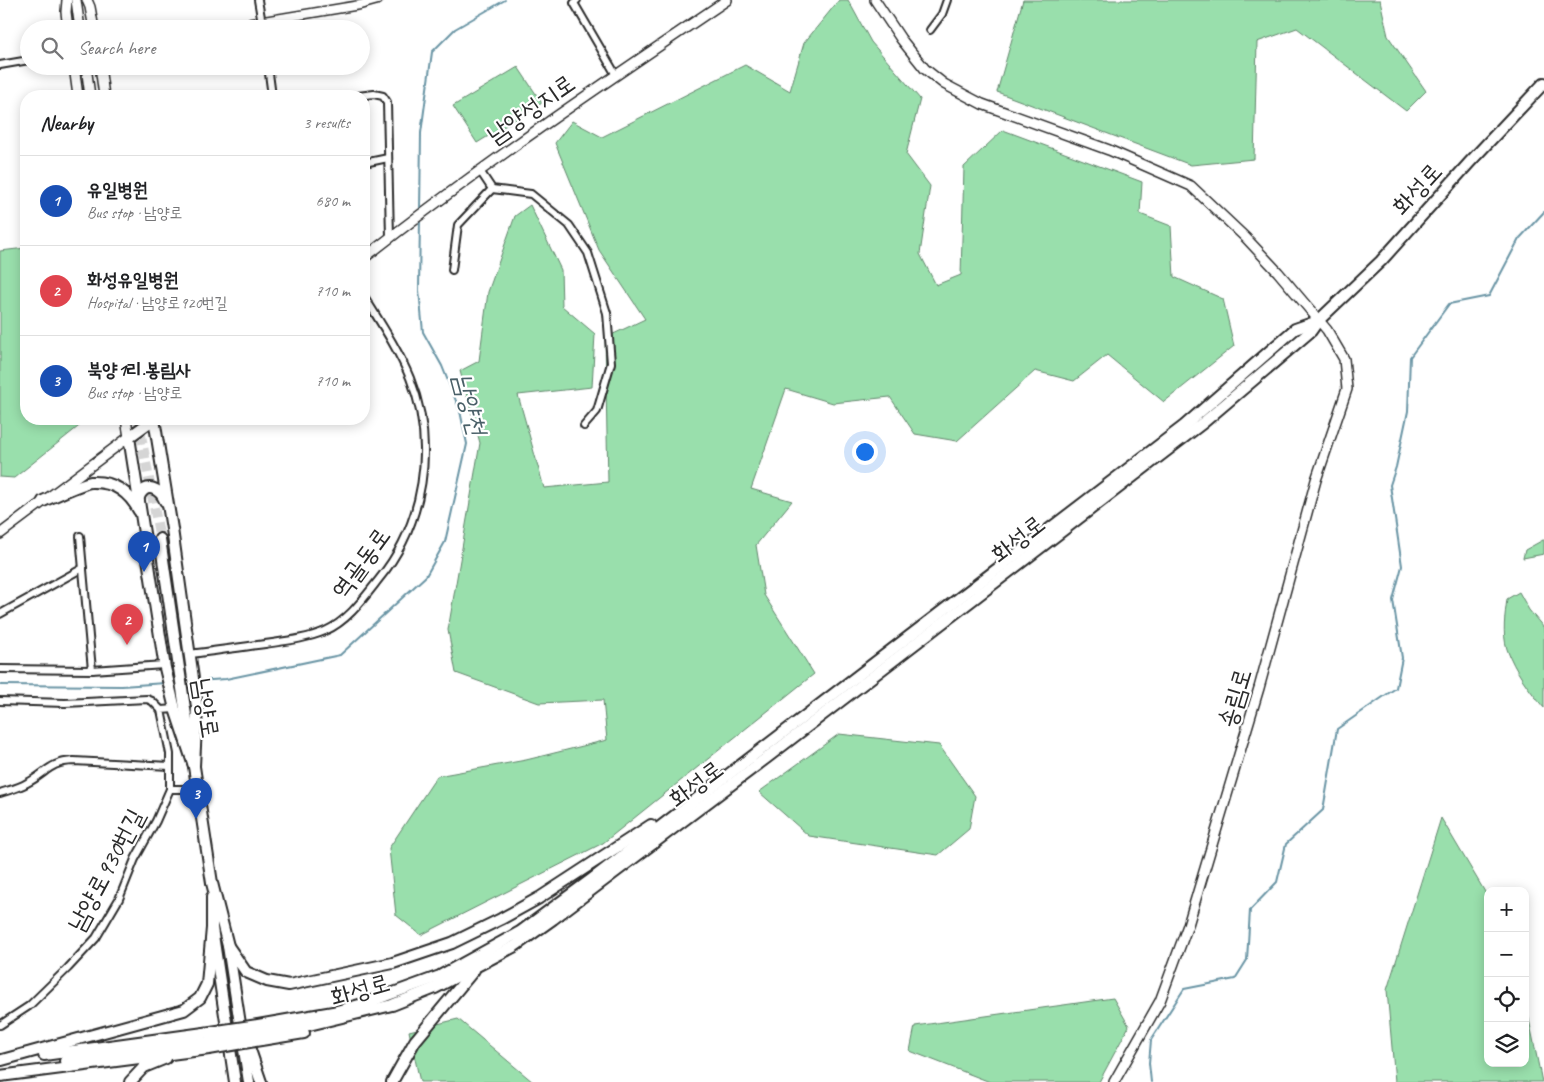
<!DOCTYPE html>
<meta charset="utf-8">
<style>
body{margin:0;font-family:Caveat,"Poor Story",sans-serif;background:#f2f2f2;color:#202124}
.controls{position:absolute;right:15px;bottom:15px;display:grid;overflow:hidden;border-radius:10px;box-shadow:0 2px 12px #0003}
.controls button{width:45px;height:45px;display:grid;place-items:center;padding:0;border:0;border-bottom:1px solid #e0e0e0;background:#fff;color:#202124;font:25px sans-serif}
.you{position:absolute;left:864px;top:451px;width:18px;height:18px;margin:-12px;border:4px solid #fff;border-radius:50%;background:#1a73e8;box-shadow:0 0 0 8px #1a73e833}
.badge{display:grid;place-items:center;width:32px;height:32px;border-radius:50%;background:#db2777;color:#fff;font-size:16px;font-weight:700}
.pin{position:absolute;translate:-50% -41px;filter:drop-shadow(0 1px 2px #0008)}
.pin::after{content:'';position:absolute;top:26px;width:18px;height:15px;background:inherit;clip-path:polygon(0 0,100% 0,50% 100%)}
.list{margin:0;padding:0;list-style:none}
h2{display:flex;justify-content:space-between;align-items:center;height:65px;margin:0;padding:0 20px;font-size:21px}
h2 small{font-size:16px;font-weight:400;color:#757577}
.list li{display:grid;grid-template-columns:32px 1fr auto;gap:15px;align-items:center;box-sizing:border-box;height:90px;padding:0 20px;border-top:1px solid #e0e0e0}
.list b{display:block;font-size:19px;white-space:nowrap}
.list p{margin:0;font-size:16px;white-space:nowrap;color:#757577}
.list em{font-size:16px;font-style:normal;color:#757577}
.icon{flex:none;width:28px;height:28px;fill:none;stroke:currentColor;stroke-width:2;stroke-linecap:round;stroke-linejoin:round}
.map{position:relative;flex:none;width:1544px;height:1082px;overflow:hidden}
.search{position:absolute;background:#fff;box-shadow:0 2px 12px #0003;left:20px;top:20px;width:350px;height:55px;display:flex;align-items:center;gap:12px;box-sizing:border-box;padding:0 18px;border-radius:28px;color:#757577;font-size:19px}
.panel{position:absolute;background:#fff;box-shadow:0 2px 12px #0003;left:20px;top:90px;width:350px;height:335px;border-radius:20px}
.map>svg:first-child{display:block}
.green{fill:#99dfac;stroke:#62856c}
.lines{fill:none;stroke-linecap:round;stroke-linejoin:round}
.stream{stroke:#6a95a5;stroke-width:2}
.primary-tunnel{stroke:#d5d5d5;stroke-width:10;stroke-dasharray:10 5;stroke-linecap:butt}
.minor-casing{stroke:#2b2b2b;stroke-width:10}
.tertiary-casing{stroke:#2b2b2b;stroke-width:11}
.secondary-casing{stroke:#2b2b2b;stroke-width:12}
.primary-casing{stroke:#2b2b2b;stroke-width:14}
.minor{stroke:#fff;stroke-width:6}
.tertiary{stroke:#fff;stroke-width:8}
.secondary{stroke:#fff;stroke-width:9}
.primary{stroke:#fff;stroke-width:10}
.primary-bridge-casing{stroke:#2b2b2b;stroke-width:14;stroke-linecap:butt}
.primary-bridge{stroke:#fff;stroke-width:10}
.labels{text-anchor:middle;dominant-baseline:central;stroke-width:4.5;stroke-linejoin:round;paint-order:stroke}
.street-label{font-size:25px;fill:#2b2b2b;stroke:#fff}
.water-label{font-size:26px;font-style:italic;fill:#4a6068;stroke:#fff}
</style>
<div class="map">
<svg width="1544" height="1082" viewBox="0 0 1544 1082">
<rect width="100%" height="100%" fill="#fff"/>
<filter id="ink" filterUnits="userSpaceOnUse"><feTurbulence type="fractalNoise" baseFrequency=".02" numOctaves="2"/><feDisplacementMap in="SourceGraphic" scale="10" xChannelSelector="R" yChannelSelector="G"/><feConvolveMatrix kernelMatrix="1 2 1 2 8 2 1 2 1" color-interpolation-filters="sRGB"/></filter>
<g filter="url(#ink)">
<g class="green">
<path d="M839,0H848L871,42L920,99L906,154L930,186L920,254L936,285L961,275L964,167L1003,130L1142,182L1140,214L1171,226L1174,277L1223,299L1234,346L1164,402L1107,355L1074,381L1035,371L957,441L915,434L890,397L833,403L786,389L751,489L792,501L756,545L764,595L814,674L603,843L421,935L396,915L389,848L437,776L526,760L607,740L603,700L539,703L456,673L448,630L480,443L460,371L479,361L488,292L515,216L530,205L561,270L562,306L595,334L592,387L518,395L544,488L608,482L605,338L645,319L599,250L555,143L572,121L602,137L745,65L790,91L804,43Z"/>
<path d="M1023,0H1380L1388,36L1426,91L1406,111L1297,28L1257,42L1254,159L1191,165L997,92Z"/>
<path d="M518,67L542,103L477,143L453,106Z"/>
<path d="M26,248V419H88L14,478L0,477V251Z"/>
<path d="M1543,540H1544V554L1523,558L1525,550Z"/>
<path d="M1519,592L1529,610L1544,628V708C1530,691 1514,670 1507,649C1502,633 1505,615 1507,599Z"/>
<path d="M839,734L939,745L975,796L969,829L938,855L809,836L759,792Z"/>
<path d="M1441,818L1488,897V1063H1525V1000L1542,1082H1395L1387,990Z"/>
<path d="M1113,998L1129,1026L1099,1082H990L910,1051L915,1026Z"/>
<path d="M458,1019L533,1082H420L409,1031Z"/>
</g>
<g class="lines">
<g class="stream">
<path d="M420,212L421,133L432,52L455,29L505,0"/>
<path d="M197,681L226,679L340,655L426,576L445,542L467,444L460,411L442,366L423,332L419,290L420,219"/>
<path d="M0,685L122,686L165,683"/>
<path d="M1151,1082L1149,1063L1151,1040L1184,989L1235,979L1247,960L1250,910L1277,882L1286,844L1323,810L1337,729L1396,688L1402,658L1393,600L1402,566L1390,485L1396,467L1408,411L1410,357L1449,304L1489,296L1519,239L1544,212"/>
</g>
<path class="primary-tunnel" d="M138,419L160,539"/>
<g class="minor-casing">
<g id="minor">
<path d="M258,0L263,29"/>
<path d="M577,0L574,3L616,75"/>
<path d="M930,30L942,14L947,0"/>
<path d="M0,65L29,60"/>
<path d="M268,66L272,96"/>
<path d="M358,96L374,94L383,96L387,102L390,238"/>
<path d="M364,163L388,158"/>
<path d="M480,171L492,189L531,194L569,225L588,253L607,313L611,363L597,411L584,426"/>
<path d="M452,270L458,225L492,189"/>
<path d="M80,536L92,670"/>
<path d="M0,614L83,568"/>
<path d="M190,654C215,651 240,647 265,644C285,641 306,639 325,631C348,621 364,598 379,579C424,524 437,445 410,378C398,349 380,322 364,296"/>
<path d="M0,669L92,670L164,665"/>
<path d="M0,701L65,703L147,699L152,701L161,710"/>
<path d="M170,789H197"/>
<path d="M0,793C9,790 19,788 27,783C47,773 49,762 74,761L170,766"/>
<path d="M0,1025L29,1006L68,968L96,938L119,899L135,859L156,821L170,789V754L161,710L175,709"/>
</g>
</g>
<g class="tertiary-casing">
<path id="tertiary" d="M216,29L360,5L378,0"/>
</g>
<g class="secondary-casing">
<g id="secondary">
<path d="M67,0L66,12L68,29"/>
<path d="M76,0L80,29"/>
<path d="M87,0L90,7L94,29"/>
<path d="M875,0L901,39L925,69L944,84L982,104L1109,150L1191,186L1246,238L1278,272L1327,330L1344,359L1347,389L1316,480L1259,688L1188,925L1160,1001L1114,1082"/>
<path d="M74,66L78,96"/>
<path d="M86,66L90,96"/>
<path d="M100,66L104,96"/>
<path d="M364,258C481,166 604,83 727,0"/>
<path d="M0,534L129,437L126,419"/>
</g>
</g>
<g class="primary-casing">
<g id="primary">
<path d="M154,419L172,529L197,707L194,766L175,709L165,668L129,437Z"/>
<path d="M139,497C146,481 160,489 165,501"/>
<path d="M43,501C53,497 82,483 91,482C113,481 129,492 139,511"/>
<path d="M160,539L189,736"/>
<path d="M193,760L212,883L228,946L249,1082"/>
<path d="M212,897V928L235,1082"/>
<path d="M228,946L246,972L267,981L289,985L393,963L452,943L501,919L539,898L651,825"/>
<path d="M258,1025L333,1012L363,1004L440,976L520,932L592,879L1184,426L1295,329L1318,321"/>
<path d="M259,1033L309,1025L392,1005L435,988L515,946L553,919L769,756L1204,422L1311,331L1318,321L1381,261L1469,163L1544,83"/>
<path d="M246,1038L261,1082"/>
<path d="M261,1040L304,1033"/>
<path d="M44,1055L204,1033"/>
<path d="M2,1060L184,1010L200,998L207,984L212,928"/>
<path d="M65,1061L207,1042"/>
<path d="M0,1076L209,1049"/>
<path d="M130,1082L144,1067L166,1058"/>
<path d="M392,1082L415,1041L474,970"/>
</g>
</g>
<use href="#minor" class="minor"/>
<use href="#tertiary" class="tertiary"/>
<use href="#secondary" class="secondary"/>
<use href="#primary" class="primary"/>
<g class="primary-bridge-casing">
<g id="primary-bridge">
<path d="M204,1033L258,1025"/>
<path d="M207,1042L259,1033"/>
<path d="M209,1049L261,1040"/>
</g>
</g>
<use href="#primary-bridge" class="primary-bridge"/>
</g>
</g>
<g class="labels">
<g class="street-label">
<text transform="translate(531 109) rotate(-35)">남양성지로</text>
<text transform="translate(1417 189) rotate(-48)">화성로</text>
<text transform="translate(1018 539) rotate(-38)">화성로</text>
<text transform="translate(361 563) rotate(-54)">역골동로</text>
<text transform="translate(1235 698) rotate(-73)">송림로</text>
<text transform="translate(206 708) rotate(81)">남양로</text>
<text transform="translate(696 784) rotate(-37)">화성로</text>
<text transform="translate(106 870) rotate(-62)">남양로930번길</text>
<text transform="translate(360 990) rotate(-16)">화성로</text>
</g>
<g class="water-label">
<text transform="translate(470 404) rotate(75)">남양천</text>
</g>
</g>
</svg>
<div class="controls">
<button>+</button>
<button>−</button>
<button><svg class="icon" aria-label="locate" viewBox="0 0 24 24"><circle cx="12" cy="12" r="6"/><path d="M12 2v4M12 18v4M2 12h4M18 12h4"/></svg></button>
<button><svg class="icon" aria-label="layers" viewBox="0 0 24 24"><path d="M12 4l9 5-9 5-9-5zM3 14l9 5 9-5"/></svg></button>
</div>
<div class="you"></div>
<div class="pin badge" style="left:144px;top:572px;background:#1a4fb4">1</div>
<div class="pin badge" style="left:127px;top:645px;background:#e0444e">2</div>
<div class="pin badge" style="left:196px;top:819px;background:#1a4fb4">3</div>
<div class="search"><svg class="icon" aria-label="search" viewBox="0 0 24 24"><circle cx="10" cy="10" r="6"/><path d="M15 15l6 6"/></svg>Search here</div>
<section class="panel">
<h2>Nearby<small>3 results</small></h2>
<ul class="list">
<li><span class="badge" style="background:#1a4fb4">1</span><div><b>유일병원</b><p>Bus stop · 남양로</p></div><em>680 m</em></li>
<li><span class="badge" style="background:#e0444e">2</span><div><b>화성유일병원</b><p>Hospital · 남양로920번길</p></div><em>710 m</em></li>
<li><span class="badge" style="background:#1a4fb4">3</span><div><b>북양1리.봉림사</b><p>Bus stop · 남양로</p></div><em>710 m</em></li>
</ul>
</section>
</div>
